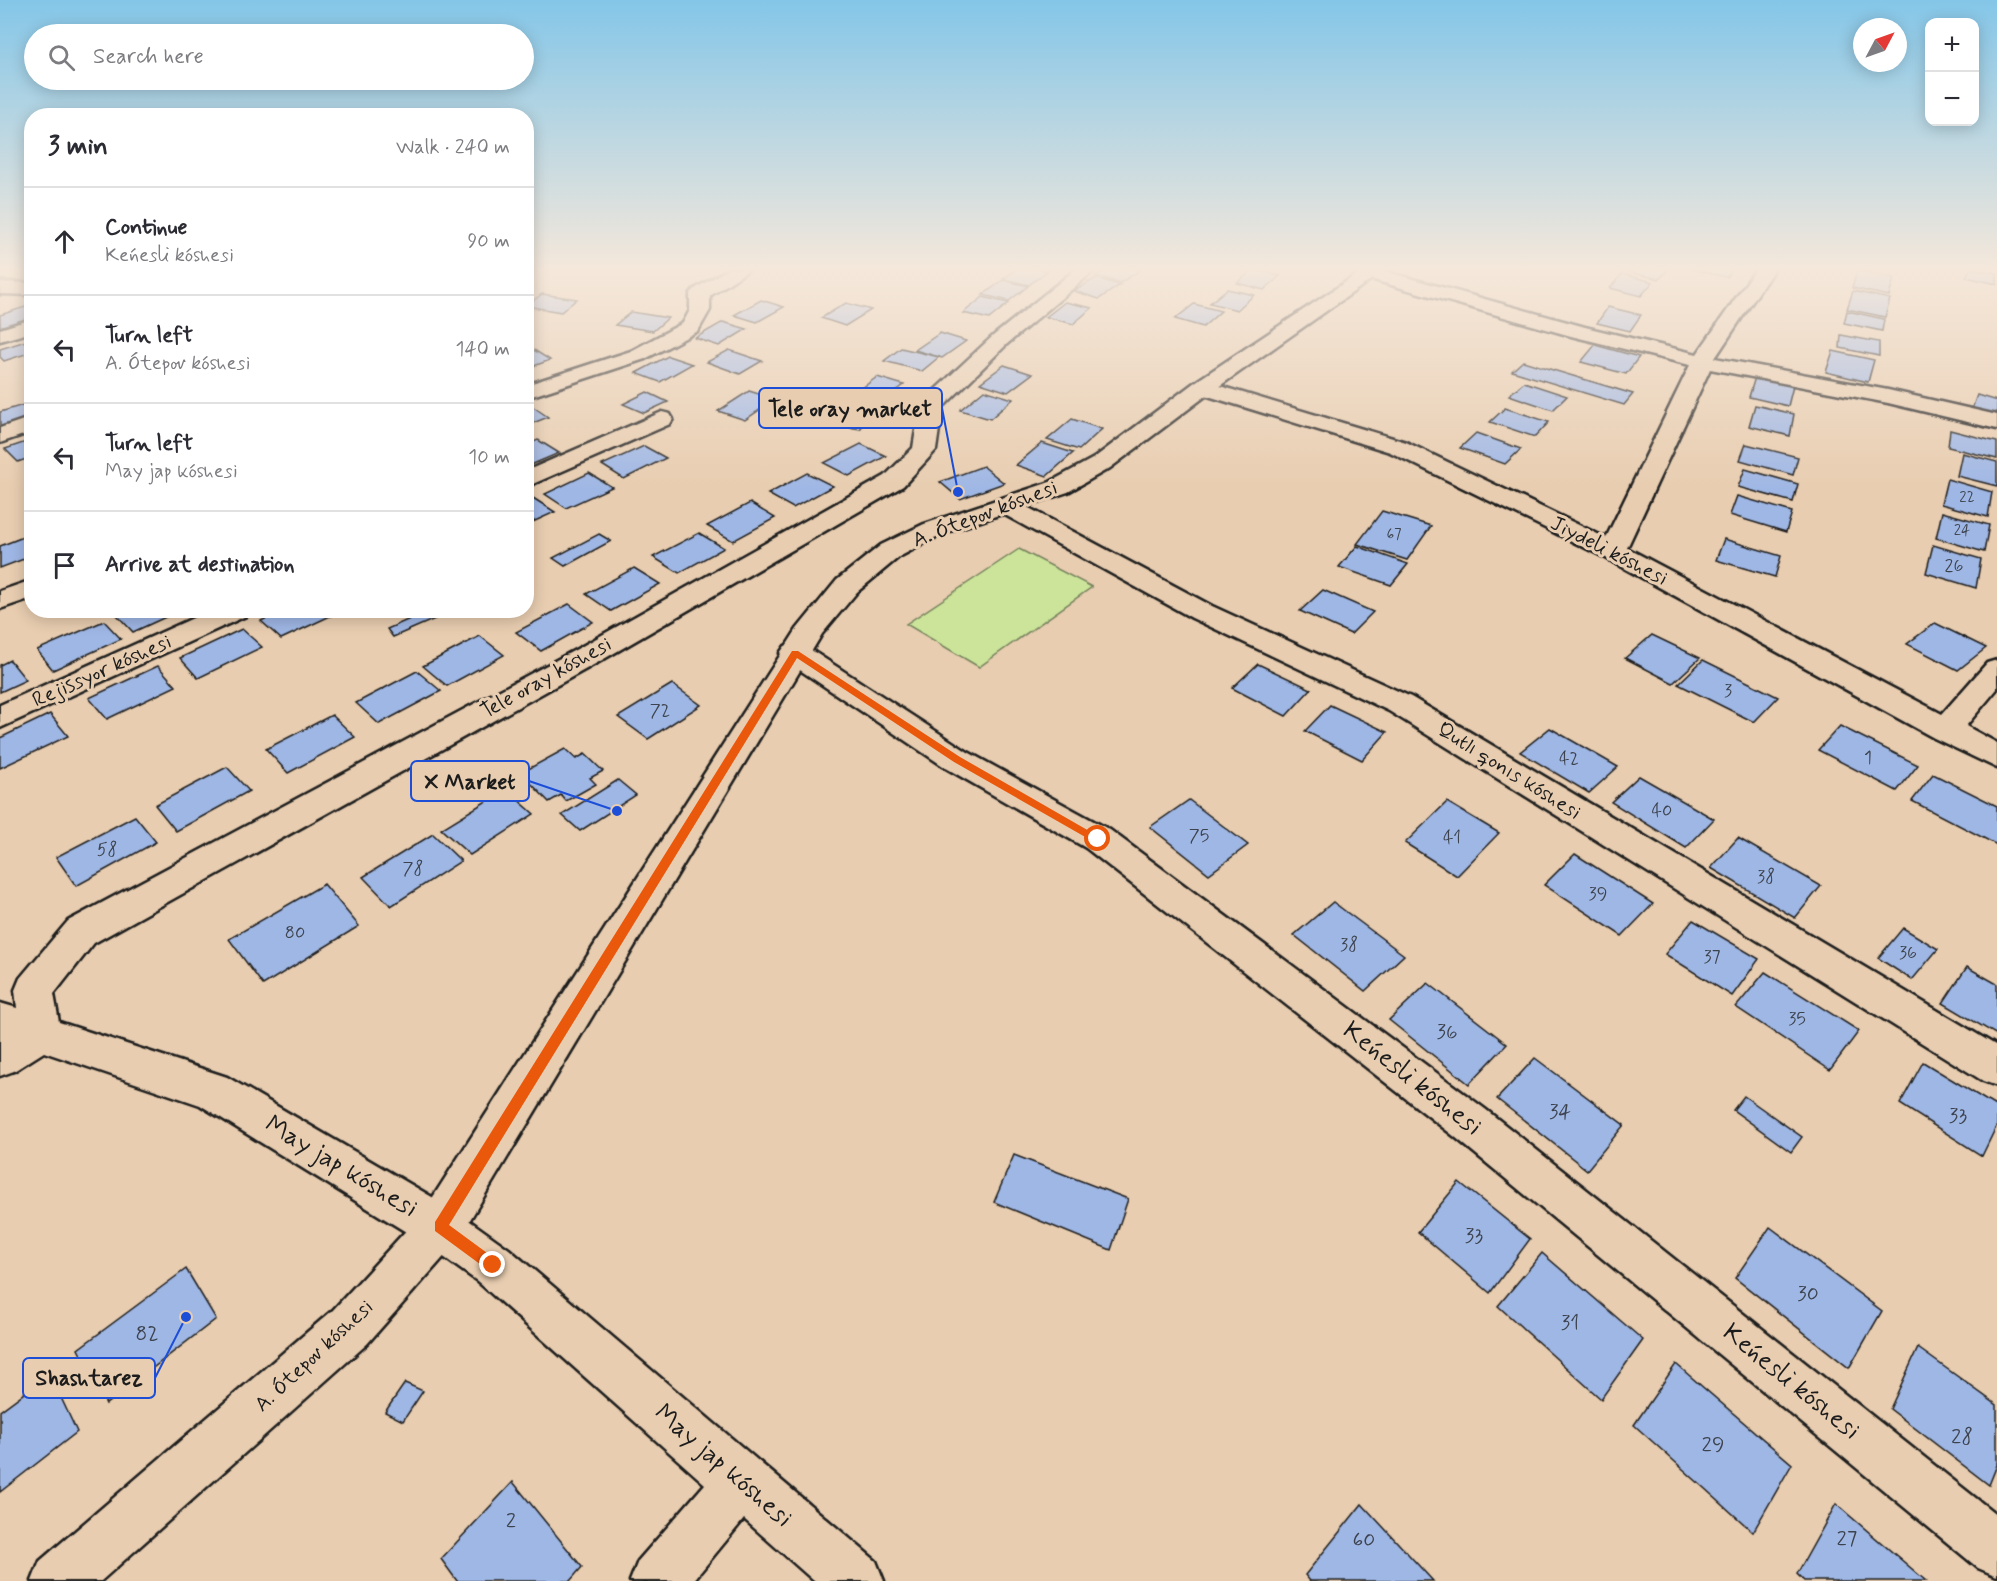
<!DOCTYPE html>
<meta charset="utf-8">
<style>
body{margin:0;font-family:Mynerve,sans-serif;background:#f7f7f7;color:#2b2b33}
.controls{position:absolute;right:18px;top:18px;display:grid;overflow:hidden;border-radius:12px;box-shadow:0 3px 15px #0003}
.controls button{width:54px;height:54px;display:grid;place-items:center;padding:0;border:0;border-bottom:2px solid #e1e1e2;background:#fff;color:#2b2b33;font:30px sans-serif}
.compass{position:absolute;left:1853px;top:18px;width:54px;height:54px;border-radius:50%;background:#fff;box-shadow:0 3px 15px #0003;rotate:49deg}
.stop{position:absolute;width:18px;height:18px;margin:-14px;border:4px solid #ea580c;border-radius:50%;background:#fff}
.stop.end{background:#ea580c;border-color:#fff;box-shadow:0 2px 6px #0008}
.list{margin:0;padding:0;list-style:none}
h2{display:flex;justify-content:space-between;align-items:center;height:78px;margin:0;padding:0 24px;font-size:26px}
h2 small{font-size:20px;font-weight:400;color:#7c7c81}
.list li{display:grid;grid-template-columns:39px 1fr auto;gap:18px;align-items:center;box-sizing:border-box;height:108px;padding:0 24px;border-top:2px solid #e1e1e2}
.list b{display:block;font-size:22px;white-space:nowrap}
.list p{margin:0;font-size:20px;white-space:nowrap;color:#7c7c81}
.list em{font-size:20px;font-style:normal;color:#7c7c81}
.icon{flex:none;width:33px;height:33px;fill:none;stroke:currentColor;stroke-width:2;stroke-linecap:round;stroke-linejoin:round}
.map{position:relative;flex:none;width:1997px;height:1581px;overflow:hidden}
.search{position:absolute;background:#fff;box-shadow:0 3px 15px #0003;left:24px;top:24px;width:510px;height:66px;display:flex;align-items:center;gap:15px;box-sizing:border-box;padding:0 21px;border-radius:33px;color:#7c7c81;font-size:22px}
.panel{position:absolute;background:#fff;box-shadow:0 3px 15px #0003;left:24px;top:108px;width:510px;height:510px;border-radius:24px}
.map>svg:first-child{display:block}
.green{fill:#cbe49a;stroke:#74805b;stroke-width:1.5}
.building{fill:#9fb7e5;stroke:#1c1c1c;stroke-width:1.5}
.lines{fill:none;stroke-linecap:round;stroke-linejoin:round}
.street-casing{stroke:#1c1c1c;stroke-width:5}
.secondary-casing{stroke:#1c1c1c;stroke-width:5}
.street{fill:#e8cdb0;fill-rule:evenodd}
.secondary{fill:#e8cdb0;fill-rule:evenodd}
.route{fill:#ea580c}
.labels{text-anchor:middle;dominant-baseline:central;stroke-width:6;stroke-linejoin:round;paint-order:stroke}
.far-number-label{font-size:15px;fill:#3d434e}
.number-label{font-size:18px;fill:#3d434e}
.street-label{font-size:21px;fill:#1c1c1c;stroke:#e8cdb0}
.near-number-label{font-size:21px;fill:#3d434e}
.near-street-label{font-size:26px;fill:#1c1c1c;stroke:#e8cdb0}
.leader{fill:none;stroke:#1d4ed8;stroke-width:2}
.callout-dot{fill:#1d4ed8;stroke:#e8cdb0;stroke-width:2}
.callout{fill:#e8cdb0;stroke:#1d4ed8;stroke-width:2}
.callout-label{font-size:22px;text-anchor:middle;font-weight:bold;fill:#1c1c1c}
</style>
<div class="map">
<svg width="1997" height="1581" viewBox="0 0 1997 1581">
<rect width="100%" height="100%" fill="#e8cdb0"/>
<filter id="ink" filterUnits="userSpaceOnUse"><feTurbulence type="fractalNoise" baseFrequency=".0167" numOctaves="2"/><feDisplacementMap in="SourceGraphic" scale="12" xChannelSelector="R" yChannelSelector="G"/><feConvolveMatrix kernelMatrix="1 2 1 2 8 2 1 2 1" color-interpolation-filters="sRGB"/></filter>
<g filter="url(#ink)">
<g class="green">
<path d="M0,269H31V281L0,279Z"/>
<path d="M1019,549L1092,587L979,667L906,624Z"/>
</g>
<g class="building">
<path d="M1017,269H1039L1047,271L1029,285L1003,279Z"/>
<path d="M1108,269H1135L1140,270L1120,283L1096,276Z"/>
<path d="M1632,269H1669L1659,279L1629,272Z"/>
<path d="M1690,269H1726L1732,270L1727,277Z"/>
<path d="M1970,269L1997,273V284L1966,277Z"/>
<path d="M1253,270L1280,276L1264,290L1237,283Z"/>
<path d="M1857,271L1894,278L1889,296L1852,288Z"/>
<path d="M1622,274L1653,282L1641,296L1610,288Z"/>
<path d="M1096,278L1120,285L1099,299L1074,291Z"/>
<path d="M1003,280L1028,286L1009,301L983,295Z"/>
<path d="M1227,289L1254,295L1237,310L1210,303Z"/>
<path d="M1853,291L1890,299L1885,317L1847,309Z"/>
<path d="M542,294L577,299L561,312L526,306Z"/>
<path d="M983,297L1009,303L989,319L963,313Z"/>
<path d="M761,300L784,307L757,322L734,315Z"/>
<path d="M1065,302L1092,308L1073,324L1046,317Z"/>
<path d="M846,303L871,310L845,326L821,318Z"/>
<path d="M1194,304L1221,311L1203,327L1175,319Z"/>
<path d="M25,307L32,313V317L0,327V315Z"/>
<path d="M1608,307L1641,315L1630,331L1597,323Z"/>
<path d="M1847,311L1884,319L1882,331L1844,323Z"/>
<path d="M631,312L668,318L653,331L615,325Z"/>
<path d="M723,322L747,329L719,346L695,338Z"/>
<path d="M940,333L966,341L942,358L915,350Z"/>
<path d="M1841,335L1879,342V356L1840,348Z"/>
<path d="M32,339V352L4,361L0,357V349Z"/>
<path d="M1595,345L1639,357L1626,374L1581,362Z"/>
<path d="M901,348L939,357L922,371L884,361Z"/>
<path d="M534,350L550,360L526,369V353Z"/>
<path d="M729,350L762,361L740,374L707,362Z"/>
<path d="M1833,351L1874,360L1868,382L1826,372Z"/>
<path d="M668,356L692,364L660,382L636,373Z"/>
<path d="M1523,361L1633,394L1624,405L1512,371Z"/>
<path d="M1004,365L1032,374L1008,392L980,383Z"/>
<path d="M877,377L904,385L879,404L851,396Z"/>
<path d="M1755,377L1793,386L1788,406L1749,397Z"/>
<path d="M1524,382L1567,396L1553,410L1509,395Z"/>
<path d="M984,390L1013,399L990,419L960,410Z"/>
<path d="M749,391L775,399L745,420L718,411Z"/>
<path d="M647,392L668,402L644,413L623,404Z"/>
<path d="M1977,395L1997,401V416L1972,409Z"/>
<path d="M23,405L32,413V417L0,428V412Z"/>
<path d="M829,405L873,413L860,429L815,422Z"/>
<path d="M1755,405L1794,414L1790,436L1749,426Z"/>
<path d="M532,406L548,417L526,426V408Z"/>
<path d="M1505,408L1549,422L1535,437L1490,422Z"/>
<path d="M1072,419L1102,429L1079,450L1047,440Z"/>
<path d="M1950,430L1997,442V459L1948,447Z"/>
<path d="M1476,433L1521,449L1505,464L1460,448Z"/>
<path d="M32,440V457L18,462L5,449Z"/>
<path d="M538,440L559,453L526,467V445Z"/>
<path d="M1042,443L1073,453L1047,476L1016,465Z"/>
<path d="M861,444L886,456L849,476L824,463Z"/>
<path d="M1746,444L1798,457L1793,475L1740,460Z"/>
<path d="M644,446L666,458L624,479L602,465Z"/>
<path d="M1962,453L1997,462V486L1957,476Z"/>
<path d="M983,466L1004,483L960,499L940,482Z"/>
<path d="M1745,469L1798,484L1793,502L1738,487Z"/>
<path d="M589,473L612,487L566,508L545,494Z"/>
<path d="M807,473L833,486L793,508L768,494Z"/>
<path d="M1947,479L1992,492L1988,517L1941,504Z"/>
<path d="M1737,496L1792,512L1786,532L1730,515Z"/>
<path d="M533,498L555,512L526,525V501Z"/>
<path d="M750,503L775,518L733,541L707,526Z"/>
<path d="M1382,511L1431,526L1407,560L1357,544Z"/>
<path d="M1942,512L1989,525L1984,552L1936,538Z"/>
<path d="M699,533L724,548L679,573L653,557Z"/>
<path d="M599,534L611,541L565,566L553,558Z"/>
<path d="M26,536L32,543V556L0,568V546Z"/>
<path d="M1724,539L1781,556L1775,577L1716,560Z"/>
<path d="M1933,545L1981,559L1976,588L1926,573Z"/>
<path d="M1357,546L1408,564L1391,585L1339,567Z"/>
<path d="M634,568L660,584L611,611L586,594Z"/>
<path d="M1323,590L1373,612L1351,634L1300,611Z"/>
<path d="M569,604L593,622L541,651L516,632Z"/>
<path d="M123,610H181L133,632L116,614Z"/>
<path d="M284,610H340L341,611L281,639L261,621Z"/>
<path d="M428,611L435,619L393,637L387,629Z"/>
<path d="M104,621L121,639L53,670L37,650Z"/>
<path d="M1935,623L1986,648L1958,670L1907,644Z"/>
<path d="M242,629L262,647L198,678L180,658Z"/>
<path d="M1652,635L1700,658L1673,683L1625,658Z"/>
<path d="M480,636L504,655L447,686L423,666Z"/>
<path d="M10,660L26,680L0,692V665Z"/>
<path d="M1703,660L1778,697L1754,722L1678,684Z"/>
<path d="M1258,664L1311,689L1286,716L1232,688Z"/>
<path d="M158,666L176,686L107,719L89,698Z"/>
<path d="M417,671L441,691L379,724L356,703Z"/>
<path d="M672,684L701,705L648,739L618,717Z"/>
<path d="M1330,705L1387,732L1362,760L1305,731Z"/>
<path d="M50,714L68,736L0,768V738Z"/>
<path d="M332,715L355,737L288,773L266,749Z"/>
<path d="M1840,726L1918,765L1897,791L1818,750Z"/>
<path d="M1550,728L1618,767L1589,793L1520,752Z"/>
<path d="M565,749L576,759L585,754L603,771L590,778L596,784L566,801L561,795L549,802L521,773Z"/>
<path d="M227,767L249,791L176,831L155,805Z"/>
<path d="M1933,774L1997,806V845L1912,801Z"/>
<path d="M1639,776L1714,819L1686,848L1611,802Z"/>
<path d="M618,780L636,795L580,831L562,815Z"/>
<path d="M506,789L534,814L470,855L441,829Z"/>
<path d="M1189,800L1248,845L1209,874L1150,827Z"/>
<path d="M1447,802L1499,833L1457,876L1405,843Z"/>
<path d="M135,816L156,842L76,886L56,857Z"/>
<path d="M433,834L461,861L391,906L363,877Z"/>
<path d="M1738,838L1821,886L1795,918L1711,868Z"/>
<path d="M1575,854L1653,904L1622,936L1544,885Z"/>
<path d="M324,884L359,926L263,985L229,939Z"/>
<path d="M1333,902L1404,955L1365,991L1294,935Z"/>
<path d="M1693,920L1759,959L1732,996L1665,954Z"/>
<path d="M1903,928L1938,949L1912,980L1878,958Z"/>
<path d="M1967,967L1997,984V1035L1943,1003Z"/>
<path d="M1765,972L1859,1031L1830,1070L1736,1007Z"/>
<path d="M1428,983L1507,1044L1469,1084L1389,1020Z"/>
<path d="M1535,1058L1624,1125L1587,1170L1497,1099Z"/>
<path d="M1923,1062L1997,1107V1125L1982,1156L1900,1104Z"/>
<path d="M1744,1096L1802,1137L1791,1152L1733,1110Z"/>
<path d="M1014,1155L1128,1199L1111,1250L994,1202Z"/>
<path d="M1459,1182L1530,1239L1490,1293L1418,1232Z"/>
<path d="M1770,1227L1882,1311L1849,1368L1735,1278Z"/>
<path d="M1542,1253L1643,1340L1601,1399L1498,1306Z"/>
<path d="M186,1269L216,1319L106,1404L78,1349Z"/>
<path d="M1918,1348L1997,1405V1465L1989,1485L1890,1409Z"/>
<path d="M1676,1364L1792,1464L1753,1532L1634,1425Z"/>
<path d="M50,1374L77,1432L0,1492V1411Z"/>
<path d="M405,1383L423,1391L403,1421L385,1412Z"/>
<path d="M513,1482L582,1567L570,1581H457L441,1559Z"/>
<path d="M1362,1504L1433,1581H1310L1305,1575Z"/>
<path d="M1836,1504L1926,1581H1804L1797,1574Z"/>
</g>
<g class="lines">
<g class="street-casing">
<g id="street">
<path d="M728,269H750L710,296V310L698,331L645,359L526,398V385L631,351L683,323L690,310V294L693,290Z"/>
<path d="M1076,269H1096L1007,344L942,408L936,450L903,486L597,663L94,943L54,994L59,1022L227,1077L456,1211L509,1249L876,1561L884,1581H814L744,1519L693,1581H630L638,1561L705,1484L477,1281L424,1243L200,1105L44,1052L14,1071L0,1076V1003L17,1008L15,990L20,978L68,921L577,649L885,476L913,448L920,406L923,401L993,336Z"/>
<path d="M1363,269H1377L1585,327L1697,354L1756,269H1774L1715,358L1888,390L1997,415V429L1888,403L1710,369L1627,548L1942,714L1987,663L1997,660V689L1966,726L1997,743V768L1934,738L1604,557L1390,452L1195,392L1192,387L1195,382L1203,381L1406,442L1606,538L1690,365L1571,336L1363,277L1361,273Z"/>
<path d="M0,282L32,283V295L0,294Z"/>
<path d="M32,319V332L0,341V329Z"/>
<path d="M662,412L670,414L673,419L670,424L526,487V471Z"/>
<path d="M32,417V432L0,443V428Z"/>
<path d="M1005,498L1014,500L1212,606L1411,697L1997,1046V1086L1983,1081L1389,711L1192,618L996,510L993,505L996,500Z"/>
<path d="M32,580V598L0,609V591Z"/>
<path d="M211,610H250L246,616L0,728V705Z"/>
<path d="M795,644L805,646L968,752L1110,830L1485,1109L1997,1515V1576L1978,1568L1455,1137L1086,848L946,768L785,660L780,653L785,646Z"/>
</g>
</g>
<g class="secondary-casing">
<path id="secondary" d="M1365,269H1386L1211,392L1110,468L1068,492L942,534L899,557L857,592L822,634L456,1243L367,1344L101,1581H32L40,1561L333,1310L424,1211L797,629L837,580L881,545L924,524L1050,482L1094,458L1195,382Z"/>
</g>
<use href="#street" class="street"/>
<use href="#secondary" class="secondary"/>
</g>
</g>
<linearGradient id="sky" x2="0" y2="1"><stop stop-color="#84c6e8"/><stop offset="0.55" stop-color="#f5e8db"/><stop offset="1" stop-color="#f5e8db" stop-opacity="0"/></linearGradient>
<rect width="1997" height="490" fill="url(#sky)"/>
<path class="route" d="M792,651H798L960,757L1103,839L1101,842H1094L954,762L797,658L449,1225L498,1261V1270H488L435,1231V1222Z"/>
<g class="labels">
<g class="far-number-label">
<text x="1967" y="498">22</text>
<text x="1962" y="531">24</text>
<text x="1394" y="535">67</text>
</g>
<g class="number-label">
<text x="1954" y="566">26</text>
<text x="1728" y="691">3</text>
<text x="660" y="711">72</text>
<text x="1868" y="758">1</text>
<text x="1569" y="759">42</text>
<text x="1662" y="811">40</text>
<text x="1199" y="836">75</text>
<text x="1452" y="838">41</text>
<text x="107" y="850">58</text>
<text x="413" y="869">78</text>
<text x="1766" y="877">38</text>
<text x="1598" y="894">39</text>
<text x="295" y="933">80</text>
<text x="1349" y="945">38</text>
<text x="1908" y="953">36</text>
<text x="1712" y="957">37</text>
<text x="1797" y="1019">35</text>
</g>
<g class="street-label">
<text transform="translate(985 514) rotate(-21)">A. Ótepov kóshesi</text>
<text transform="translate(1609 551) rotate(27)">Jiydeli kóshesi</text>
<text transform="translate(102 671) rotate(-24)">Rejissyor kóshesi</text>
<text transform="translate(546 678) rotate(-29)">Tele oray kóshesi</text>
<text transform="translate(1509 771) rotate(32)">Qutlı qonıs kóshesi</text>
<text transform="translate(314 1356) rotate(-43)">A. Ótepov kóshesi</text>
</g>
<g class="near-number-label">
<text x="1447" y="1032">36</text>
<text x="1560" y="1112">34</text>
<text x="1958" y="1116">33</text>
<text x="1474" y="1236">33</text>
<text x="1808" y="1294">30</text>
<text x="1570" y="1323">31</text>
<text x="147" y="1334">82</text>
<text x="1962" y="1437">28</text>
<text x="1713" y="1445">29</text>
<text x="511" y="1521">2</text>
<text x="1847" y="1539">27</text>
<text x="1364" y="1540">60</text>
</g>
<g class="near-street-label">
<text transform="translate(1412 1079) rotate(38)">Keńesli kóshesi</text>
<text transform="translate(341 1167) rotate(31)">May jap kóshesi</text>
<text transform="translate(1791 1382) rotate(39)">Keńesli kóshesi</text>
<text transform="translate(723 1466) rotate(41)">May jap kóshesi</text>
</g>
</g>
<path class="leader" d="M958 492L942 408M617 811L529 781M186 1317L155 1378"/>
<g class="callout-dot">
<circle cx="958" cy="492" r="6"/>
<circle cx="617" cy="811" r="6"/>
<circle cx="186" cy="1317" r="6"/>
</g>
<g class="callout">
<rect x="759" y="388" width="183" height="40" rx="6"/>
<rect x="411" y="761" width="118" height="40" rx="6"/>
<rect x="23" y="1358" width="132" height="40" rx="6"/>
</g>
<g class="callout-label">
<text x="850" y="416">Tele oray market</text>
<text x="470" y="789">X Market</text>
<text x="89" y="1385">Shashtarez</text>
</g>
</svg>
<div class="controls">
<button>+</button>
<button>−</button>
</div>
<svg class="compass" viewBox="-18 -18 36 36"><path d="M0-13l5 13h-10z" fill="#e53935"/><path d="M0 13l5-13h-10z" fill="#7c7c81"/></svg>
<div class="stop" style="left:1098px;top:839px"></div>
<div class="stop end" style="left:493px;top:1265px"></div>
<div class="search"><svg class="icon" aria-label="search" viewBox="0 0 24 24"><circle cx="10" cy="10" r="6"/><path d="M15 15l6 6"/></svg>Search here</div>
<section class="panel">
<h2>3 min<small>Walk · 240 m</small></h2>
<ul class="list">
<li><svg class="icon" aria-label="ahead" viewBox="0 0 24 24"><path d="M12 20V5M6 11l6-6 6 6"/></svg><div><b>Continue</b><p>Keńesli kóshesi</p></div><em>90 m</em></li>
<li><svg class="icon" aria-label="left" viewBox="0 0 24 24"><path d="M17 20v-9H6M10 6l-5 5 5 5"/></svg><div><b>Turn left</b><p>A. Ótepov kóshesi</p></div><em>140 m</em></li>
<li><svg class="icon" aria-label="left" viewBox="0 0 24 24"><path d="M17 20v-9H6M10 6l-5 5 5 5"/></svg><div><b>Turn left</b><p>May jap kóshesi</p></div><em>10 m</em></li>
<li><svg class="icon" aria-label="arrive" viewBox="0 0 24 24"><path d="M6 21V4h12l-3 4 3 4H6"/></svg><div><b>Arrive at destination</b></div></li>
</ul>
</section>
</div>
